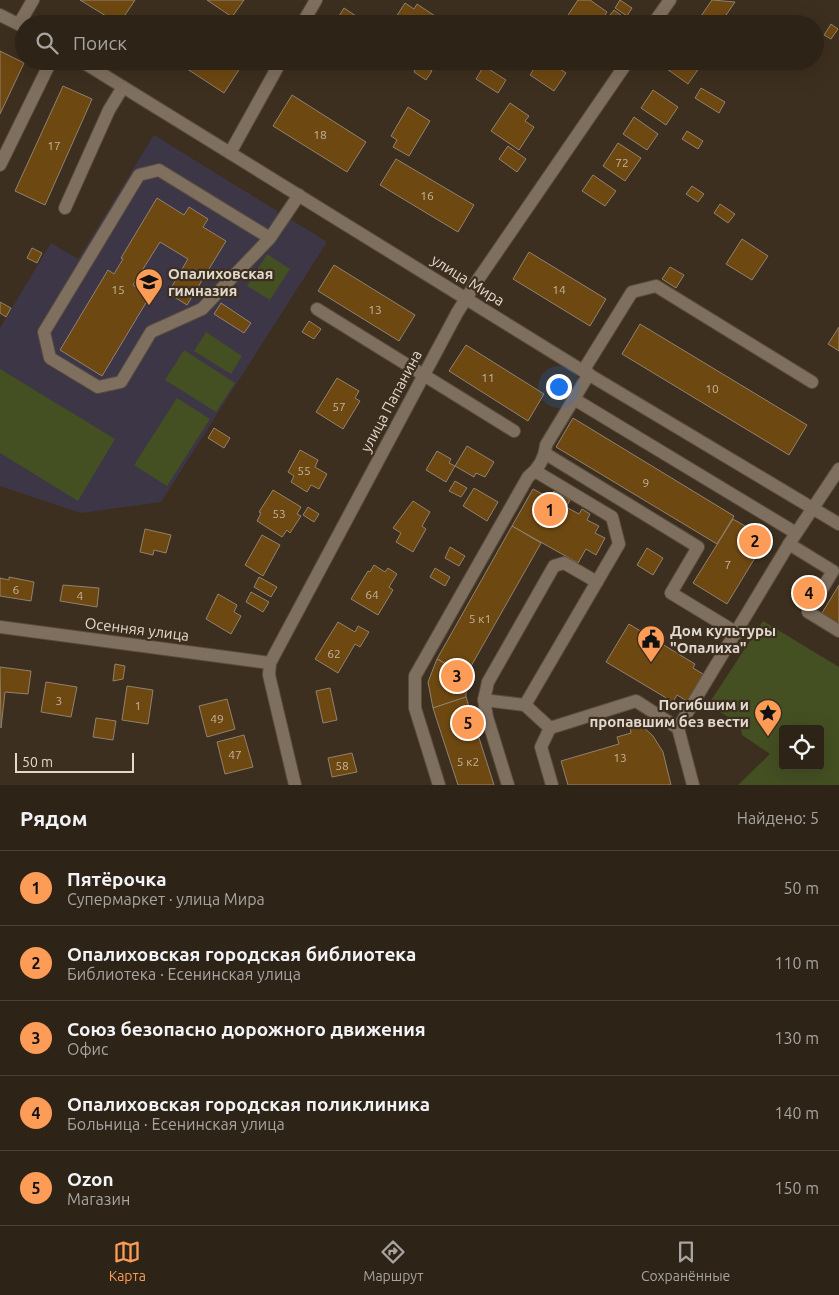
<!DOCTYPE html>
<html lang="ru">
<meta charset="utf-8">
<style>
body{margin:0;font-family:Ubuntu,sans-serif;background:#3a2f24;color:#f1f3f6}
.controls{position:absolute;right:15px;bottom:15px;display:grid;overflow:hidden;border-radius:5px;box-shadow:0 5px 20px #0002}
.controls button{width:45px;height:45px;display:grid;place-items:center;padding:0;border:0;border-bottom:1px solid #494036;background:#2e2317;color:#f1f3f6;font:25px sans-serif}
.scale{position:absolute;left:15px;bottom:12px;width:119px;box-sizing:border-box;padding-left:5px;border:2px solid #e1d8ce;border-top:0;font-size:14px;line-height:18px;white-space:nowrap;color:#e1d8ce;-webkit-text-stroke:4px #3d2f1f;paint-order:stroke}
.you{position:absolute;left:558px;top:386px;width:18px;height:18px;margin:-12px;border:4px solid #fff;border-radius:50%;background:#1a73e8;box-shadow:0 0 0 8px #1a73e833}
.badge{display:grid;place-items:center;width:32px;height:32px;border-radius:50%;background:#fd9c56;color:#111;font-size:16px;font-weight:700}
.pin{position:absolute;translate:-50% -50%;border:2px solid #fff;box-shadow:0 1px 5px #0006}
.list{margin:0;padding:0;list-style:none}
h2{display:flex;justify-content:space-between;align-items:center;height:65px;margin:0;padding:0 20px;font-size:21px}
h2 small{font-size:16px;font-weight:400;color:#a7a4a1}
.list li{display:grid;grid-template-columns:32px 1fr auto;gap:15px;align-items:center;box-sizing:border-box;height:75px;padding:0 20px;border-top:1px solid #494036}
.list b{display:block;font-size:19px;white-space:nowrap}
.list p{margin:0;font-size:16px;white-space:nowrap;color:#a7a4a1}
.list em{font-size:16px;font-style:normal;color:#a7a4a1}
.icon{flex:none;width:28px;height:28px;fill:none;stroke:currentColor;stroke-width:2;stroke-linecap:round;stroke-linejoin:round}
.map{position:relative;flex:none;width:839px;height:785px;overflow:hidden}
.search{position:absolute;background:#2e2317;box-shadow:0 5px 20px #0002;left:15px;right:15px;top:15px;height:55px;display:flex;align-items:center;gap:12px;box-sizing:border-box;padding:0 18px;border-radius:28px;color:#a7a4a1;font-size:19px}
.sheet{height:440px;background:#2e2317}
nav{display:flex;justify-content:space-around;align-items:center;box-sizing:border-box;height:70px;border-top:1px solid #494036;background:#2e2317;font-size:14px;color:#a7a4a1}
nav a{display:grid;justify-items:center;gap:2px}
nav .on{color:#fd9c56}
.map>svg:first-child{display:block}
.education{fill:#3c3647}
.green{fill:#444f22;fill-rule:evenodd}
.building{fill:#6e4811;stroke:#90816f}
.lines{fill:none;stroke-linecap:round;stroke-linejoin:round}
.minor-casing{stroke:#584d3f;stroke-width:14}
.minor{stroke:#7f6f5e;stroke-width:12}
.labels{text-anchor:middle;dominant-baseline:central;stroke-width:4.5;stroke-linejoin:round;paint-order:stroke}
.number-label{font-size:12px;fill:#c4b49f}
.poi-label{font-size:15px;font-weight:bold;fill:#e1d8ce;stroke:#3d2f1f;text-anchor:start}
.street-label{font-size:15px;fill:#e1d8ce;stroke:#3d2f1f}
</style>
<div class="map">
<svg width="839" height="785" viewBox="0 0 839 785">
<rect width="100%" height="100%" fill="#3d2f1f"/>
<path class="education" d="M154,135L327,242L161,502L81,513L0,486V328L51,243L78,259Z"/>
<g class="green">
<path d="M267,254L290,269L270,300L247,286Z"/>
<path d="M206,332L242,356L231,374L194,351Z"/>
<path d="M184,350L235,383L216,412L165,380Z"/>
<path d="M0,369L115,439L78,501L0,453Z"/>
<path d="M177,398L210,419L167,486L134,465Z"/>
<path d="M763,621L839,667V785H738L770,754L742,735L740,724L708,705ZM783,729H820V766H783Z"/>
</g>
<g class="building">
<path d="M80,0H135L119,24Z"/>
<path d="M207,0H244L232,17Z"/>
<path d="M578,0H590L607,12L599,24H562Z"/>
<path d="M620,0L632,8L627,16L615,8Z"/>
<path d="M712,0L735,2L720,24H711L701,16Z"/>
<path d="M405,3L414,9L417,4L441,20L439,24H400L394,20Z"/>
<path d="M344,8L368,24H334Z"/>
<path d="M614,10L625,18L621,24L609,16Z"/>
<path d="M831,24L838,29L831,39L824,35Z"/>
<path d="M0,51L24,63L0,114Z"/>
<path d="M175,61H243L244,62L224,93Z"/>
<path d="M539,61H548L566,73L554,91L530,75Z"/>
<path d="M673,61H704L688,84L667,69Z"/>
<path d="M419,63L432,71L426,80L414,72Z"/>
<path d="M484,66L506,80L498,93L476,79Z"/>
<path d="M63,86L92,99L45,205L15,191Z"/>
<path d="M701,88L725,102L719,113L695,98Z"/>
<path d="M653,90L678,107L666,125L641,108Z"/>
<path d="M292,95L366,142L347,172L273,126Z"/>
<path d="M510,103L529,116L525,121L534,127L519,150L491,131Z"/>
<path d="M408,107L430,121L409,156L393,147L397,140L391,136Z"/>
<path d="M634,117L658,134L647,150L623,134Z"/>
<path d="M687,131L703,141L698,149L682,139Z"/>
<path d="M618,143L641,158L625,181L603,166Z"/>
<path d="M508,146L526,159L517,172L499,159Z"/>
<path d="M396,159L474,205L458,232L380,185Z"/>
<path d="M593,175L616,191L605,206L582,191Z"/>
<path d="M692,186L704,194L698,202L686,194Z"/>
<path d="M157,198L184,215L189,207L208,219L203,227L226,241L187,305L168,293L188,259L160,242L133,285L150,296L102,376L60,350L108,270L114,274L123,259L121,258Z"/>
<path d="M720,204L735,214L728,223L714,213Z"/>
<path d="M742,239L768,256L752,280L726,264Z"/>
<path d="M32,248L42,253L37,263L27,258Z"/>
<path d="M529,252L606,299L590,326L513,279Z"/>
<path d="M334,265L415,315L399,341L318,291Z"/>
<path d="M670,267L684,275L676,288L662,279Z"/>
<path d="M0,302L11,308L6,317L0,313Z"/>
<path d="M221,303L251,323L244,333L214,314Z"/>
<path d="M309,321L321,329L314,339L302,332Z"/>
<path d="M640,324L807,425L789,455L622,354Z"/>
<path d="M839,327V351L828,344Z"/>
<path d="M466,345L544,394L528,421L449,371Z"/>
<path d="M337,378L359,391L355,398L360,401L343,429L316,412Z"/>
<path d="M573,418L734,516L717,544L556,447Z"/>
<path d="M214,428L230,438L224,448L208,438Z"/>
<path d="M467,446L494,462L485,477L476,473L474,477L455,466Z"/>
<path d="M300,450L318,460L315,467L327,474L319,489L311,485L307,492L291,482L294,476L288,472Z"/>
<path d="M437,451L451,459L449,463L455,466L446,482L426,470Z"/>
<path d="M455,481L467,488L461,497L449,491Z"/>
<path d="M474,488L498,502L487,521L463,506Z"/>
<path d="M533,489L550,498L554,491L570,500L566,507L579,514L582,509L590,514L587,520L599,526L595,533L605,538L596,555L586,549L578,563L512,526Z"/>
<path d="M273,490L301,507L297,514L301,516L290,533L287,530L282,537L257,521L261,513L259,512Z"/>
<path d="M413,501L430,512L422,526L426,529L413,552L396,542L401,533L393,528Z"/>
<path d="M308,507L319,514L314,522L303,515Z"/>
<path d="M733,519L762,536L764,543L727,604L693,583Z"/>
<path d="M512,526L541,543L466,675L437,659Z"/>
<path d="M145,529L171,535L166,553L154,550L153,555L140,552Z"/>
<path d="M262,535L280,545L263,576L245,565Z"/>
<path d="M450,547L465,556L459,566L445,558Z"/>
<path d="M647,548L663,558L653,575L637,565Z"/>
<path d="M374,565L385,572L388,568L397,574L389,587L393,590L378,615L351,599L368,571L370,572Z"/>
<path d="M435,568L450,577L445,586L430,577Z"/>
<path d="M9,577L34,582L31,601L0,596V578L9,580Z"/>
<path d="M259,577L277,587L271,597L254,587Z"/>
<path d="M63,585L99,588L97,607L60,601Z"/>
<path d="M839,585V624L822,613Z"/>
<path d="M251,592L269,602L263,612L246,602Z"/>
<path d="M218,594L237,605L234,612L241,616L231,634L206,619Z"/>
<path d="M338,622L355,632L358,626L369,632L360,647L355,644L338,673L315,659Z"/>
<path d="M629,624L695,664L693,668L703,674L687,701L677,695L673,702L606,662Z"/>
<path d="M437,659L466,675V697L433,708L428,682Z"/>
<path d="M115,664L125,666L123,679L113,681Z"/>
<path d="M0,667L31,671L28,694L5,692L1,728Z"/>
<path d="M46,682L77,687L71,717L41,712Z"/>
<path d="M127,686L153,690L148,724L122,720Z"/>
<path d="M330,688L337,720L323,723L316,691Z"/>
<path d="M466,697L494,785H458L442,736L433,708Z"/>
<path d="M227,699L235,729L207,737L199,706Z"/>
<path d="M96,718L116,721L113,740L93,737Z"/>
<path d="M640,724L653,736L663,752L671,785H568L561,761L619,744L617,737L631,733L630,727Z"/>
<path d="M244,735L253,767L225,774L217,742Z"/>
<path d="M352,753L357,772L332,777L328,758Z"/>
</g>
<g class="lines">
<g class="minor-casing">
<g id="minor">
<path d="M0,15L24,27"/>
<path d="M19,24L33,0"/>
<path d="M302,24L316,0"/>
<path d="M653,24L670,0"/>
<path d="M81,61L583,371L839,524"/>
<path d="M230,153L281,61"/>
<path d="M0,165L51,61"/>
<path d="M65,208L109,110L123,87"/>
<path d="M270,238L159,170L139,175L44,332L50,358L98,387L121,382L151,332L202,309L270,238L299,195"/>
<path d="M317,309L514,431"/>
<path d="M583,371L632,292L656,286L812,382"/>
<path d="M574,399L796,533"/>
<path d="M546,454L698,547L671,593L737,633"/>
<path d="M789,544L833,571L808,612L839,631"/>
<path d="M0,627L270,663"/>
<path d="M484,700L525,705L619,544L612,517L535,471"/>
<path d="M525,705L550,728L636,701L678,728L693,785"/>
<path d="M550,728L541,747L552,785"/>
<path d="M678,728L789,544L839,469"/>
<path d="M295,785L269,675L270,663L457,313L477,281L628,61"/>
<path d="M439,785L415,708V676L528,477C538,469 545,458 546,445L589,374"/>
<path d="M508,785L487,717L484,700L488,682L554,566L564,563L597,582"/>
</g>
</g>
<use href="#minor" class="minor"/>
</g>
<defs>
<g id="school-pin" transform="scale(1.4375)"><path d="M0 17L-7.5 6A9.5 9.5 0 1 1 7.5 6Z" fill="#fd9c56" stroke="#3d2f1f"/><path d="M0-5L7-2L0 1L-7-2ZM-4 1L0 2.5L4 1V4Q0 6-4 4Z" fill="#111"/></g>
<g id="civic-pin" transform="scale(1.4375)"><path d="M0 17L-7.5 6A9.5 9.5 0 1 1 7.5 6Z" fill="#fd9c56" stroke="#3d2f1f"/><path d="M-.6-6.5H3V-4.5H.6V-3L4-1V1h2V6H-6V1h2V-1L-.6-3ZM-1.2 2.5V6h2.4V2.5Z" fill="#111"/></g>
<g id="sight-pin" transform="scale(1.4375)"><path d="M0 17L-7.5 6A9.5 9.5 0 1 1 7.5 6Z" fill="#fd9c56" stroke="#3d2f1f"/><path d="M0-6L1.8-2.2L6-1.7L2.9 1.2L3.7 5.4L0 3.3L-3.7 5.4L-2.9 1.2L-6-1.7L-1.8-2.2Z" fill="#111"/></g>
</defs>
<g fill-rule="evenodd">
<use href="#school-pin" x="149" y="282"/>
<use href="#civic-pin" x="651" y="639"/>
<use href="#sight-pin" x="768" y="713"/>
</g>
<g class="labels">
<g class="number-label">
<text x="320" y="134">18</text>
<text x="54" y="145">17</text>
<text x="622" y="162">72</text>
<text x="427" y="195">16</text>
<text x="118" y="289">15</text>
<text x="559" y="289">14</text>
<text x="375" y="309">13</text>
<text x="488" y="377">11</text>
<text x="712" y="388">10</text>
<text x="339" y="406">57</text>
<text x="304" y="470">55</text>
<text x="646" y="482">9</text>
<text x="279" y="513">53</text>
<text x="728" y="564">7</text>
<text x="16" y="589">6</text>
<text x="372" y="594">64</text>
<text x="80" y="595">4</text>
<text x="480" y="618">5 к1</text>
<text x="334" y="653">62</text>
<text x="59" y="700">3</text>
<text x="138" y="705">1</text>
<text x="217" y="718">49</text>
<text x="235" y="754">47</text>
<text x="620" y="757">13</text>
<text x="468" y="761">5 к2</text>
<text x="342" y="765">58</text>
</g>
<g class="poi-label">
<text x="168" y="273">Опалиховская<tspan x="168" dy="17">гимназия</tspan></text>
<text x="670" y="630">Дом культуры<tspan x="670" dy="17">"Опалиха"</tspan></text>
<text x="749" y="704" text-anchor="end">Погибшим и<tspan x="749" dy="17">пропавшим без вести</tspan></text>
</g>
<g class="street-label">
<text transform="translate(468 280) rotate(32)">улица Мира</text>
<text transform="translate(391 401) rotate(-62)">улица Папанина</text>
<text transform="translate(137 629) rotate(7)">Осенняя улица</text>
</g>
</g>
</svg>
<div class="controls">
<button><svg class="icon" aria-label="locate" viewBox="0 0 24 24"><circle cx="12" cy="12" r="6"/><path d="M12 2v4M12 18v4M2 12h4M18 12h4"/></svg></button>
</div>
<div class="scale">50 m</div>
<div class="you"></div>
<div class="pin badge" style="left:550px;top:510px">1</div>
<div class="pin badge" style="left:755px;top:541px">2</div>
<div class="pin badge" style="left:457px;top:676px">3</div>
<div class="pin badge" style="left:809px;top:593px">4</div>
<div class="pin badge" style="left:468px;top:723px">5</div>
<div class="search"><svg class="icon" aria-label="search" viewBox="0 0 24 24"><circle cx="10" cy="10" r="6"/><path d="M15 15l6 6"/></svg>Поиск</div>
</div>
<section class="sheet">
<h2>Рядом<small>Найдено: 5</small></h2>
<ul class="list">
<li><span class="badge">1</span><div><b>Пятёрочка</b><p>Супермаркет · улица Мира</p></div><em>50 m</em></li>
<li><span class="badge">2</span><div><b>Опалиховская городская библиотека</b><p>Библиотека · Есенинская улица</p></div><em>110 m</em></li>
<li><span class="badge">3</span><div><b>Союз безопасно дорожного движения</b><p>Офис</p></div><em>130 m</em></li>
<li><span class="badge">4</span><div><b>Опалиховская городская поликлиника</b><p>Больница · Есенинская улица</p></div><em>140 m</em></li>
<li><span class="badge">5</span><div><b>Ozon</b><p>Магазин</p></div><em>150 m</em></li>
</ul>
</section>
<nav>
<a class="on"><svg class="icon" aria-label="map" viewBox="0 0 24 24"><path d="M3 6l6-2 6 2 6-2v14l-6 2-6-2-6 2zM9 4v14M15 6v14"/></svg>Карта</a>
<a><svg class="icon" aria-label="directions" viewBox="0 0 24 24"><path d="M12 3l9 9-9 9-9-9zM9 14v-3h6M13 9l2 2-2 2"/></svg>Маршрут</a>
<a><svg class="icon" aria-label="saved" viewBox="0 0 24 24"><path d="M7 4h10v16l-5-4-5 4z"/></svg>Сохранённые</a>
</nav>
